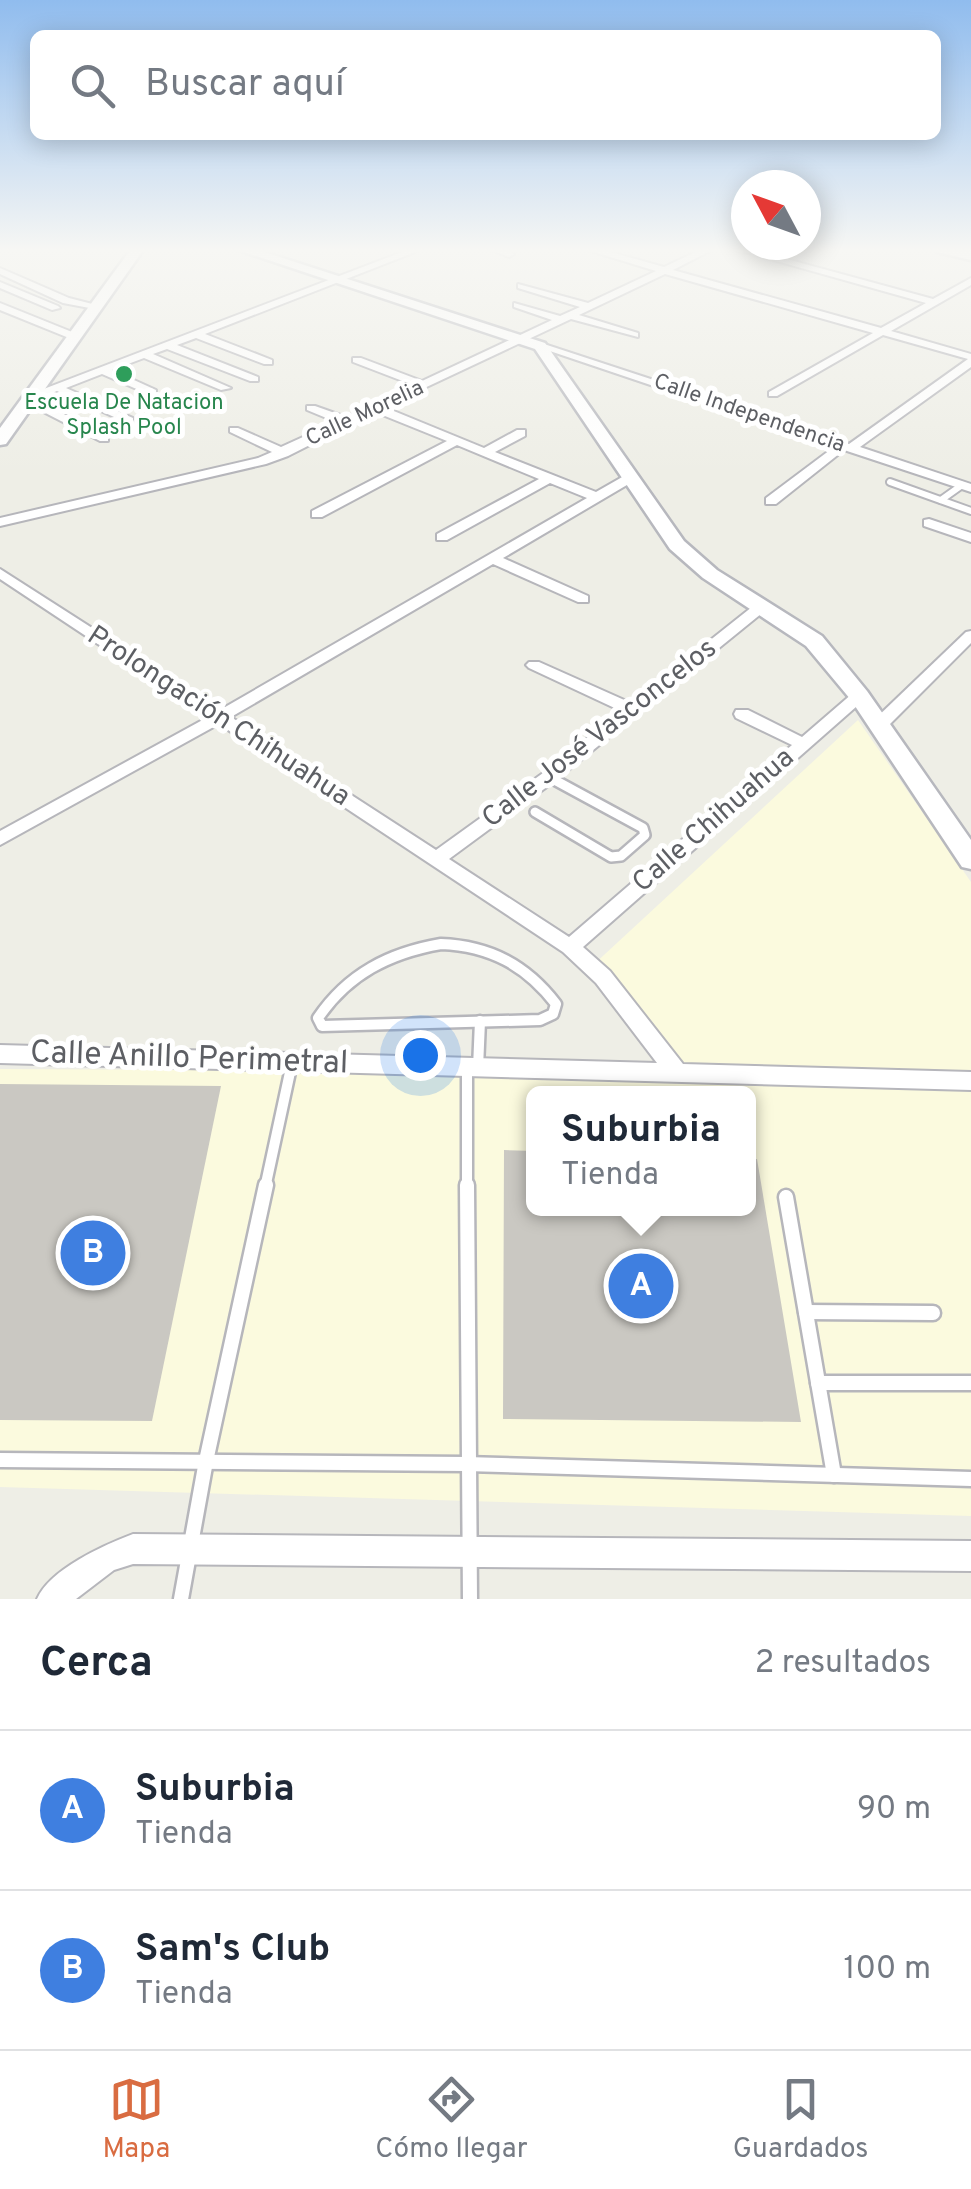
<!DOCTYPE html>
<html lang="es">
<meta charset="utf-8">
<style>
body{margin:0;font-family:Overpass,sans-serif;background:#f2f2f3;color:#1f2937}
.compass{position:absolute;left:731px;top:170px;width:90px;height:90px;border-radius:50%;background:#fff;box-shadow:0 5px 25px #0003;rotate:311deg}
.you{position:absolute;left:420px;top:1055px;width:35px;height:35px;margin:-25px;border:8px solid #fff;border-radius:50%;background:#1a73e8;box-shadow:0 0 0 15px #1a73e833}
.badge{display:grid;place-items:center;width:65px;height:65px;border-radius:50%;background:#d96c41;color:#fff;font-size:32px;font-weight:700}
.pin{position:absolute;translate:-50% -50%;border:5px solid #fff;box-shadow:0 2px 10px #0006}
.popup{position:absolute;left:526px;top:1086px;width:230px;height:130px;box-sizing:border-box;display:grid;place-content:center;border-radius:15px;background:#fff;filter:drop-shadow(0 2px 8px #0005);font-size:32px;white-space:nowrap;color:#747a83}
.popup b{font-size:38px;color:#1f2937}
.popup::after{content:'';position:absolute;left:50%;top:100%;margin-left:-20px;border:20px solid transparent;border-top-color:#fff}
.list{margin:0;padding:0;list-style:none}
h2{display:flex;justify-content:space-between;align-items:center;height:130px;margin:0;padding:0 40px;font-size:42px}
h2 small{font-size:32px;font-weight:400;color:#747a83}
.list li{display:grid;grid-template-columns:65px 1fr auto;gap:30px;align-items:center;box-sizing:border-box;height:160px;padding:0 40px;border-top:2px solid #e0e1e3}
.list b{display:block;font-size:38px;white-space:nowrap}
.list p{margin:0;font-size:32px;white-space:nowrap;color:#747a83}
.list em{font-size:32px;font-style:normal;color:#747a83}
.icon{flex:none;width:55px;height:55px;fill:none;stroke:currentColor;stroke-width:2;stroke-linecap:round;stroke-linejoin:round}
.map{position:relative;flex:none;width:971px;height:1599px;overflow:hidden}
.search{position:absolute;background:#fff;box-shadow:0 5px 25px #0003;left:30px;right:30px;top:30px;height:110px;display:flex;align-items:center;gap:25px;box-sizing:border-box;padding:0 35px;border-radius:15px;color:#747a83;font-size:38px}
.sheet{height:450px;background:#fff}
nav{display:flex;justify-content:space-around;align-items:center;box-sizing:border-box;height:140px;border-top:2px solid #e0e1e3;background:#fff;font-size:28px;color:#747a83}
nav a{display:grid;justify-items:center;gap:5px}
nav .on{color:#d96c41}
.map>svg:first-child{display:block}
.commercial{fill:#fbfade;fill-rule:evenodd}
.building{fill:#cac8c2}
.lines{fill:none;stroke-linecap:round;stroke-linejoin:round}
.lane-far3-casing{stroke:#b6b6bb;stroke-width:10}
.lane-far2-casing{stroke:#b6b6bb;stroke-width:14}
.lane-far1-casing{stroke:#b6b6bb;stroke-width:15}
.lane-casing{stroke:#b6b6bb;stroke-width:19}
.street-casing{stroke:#b6b6bb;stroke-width:4}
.secondary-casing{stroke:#b7b8be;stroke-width:5}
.lane-far3{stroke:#fff;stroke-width:6}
.lane-far2{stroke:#fff;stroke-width:9}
.lane-far1{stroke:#fff;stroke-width:10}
.lane{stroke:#fff;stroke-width:14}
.street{fill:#fff;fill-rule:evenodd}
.secondary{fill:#fff;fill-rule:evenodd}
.leisure-dot{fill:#2e9e5b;stroke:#fff;stroke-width:4}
.labels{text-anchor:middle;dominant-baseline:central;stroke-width:10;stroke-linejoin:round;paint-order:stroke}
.far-leisure-label{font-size:22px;fill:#27864d;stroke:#fff}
.far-street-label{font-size:22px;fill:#5d5f64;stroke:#fff}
.street-label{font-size:28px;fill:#5d5f64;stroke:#fff}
.near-street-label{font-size:32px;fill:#5d5f64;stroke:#fff}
</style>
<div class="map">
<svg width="971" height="1599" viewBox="0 0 971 1599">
<rect width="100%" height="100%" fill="#eeeee6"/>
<path class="commercial" d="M858,720L971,882V1516L0,1487V1069L662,1072L591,967ZM534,1094H748V1208H534Z"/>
<g class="building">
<path d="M0,1084L221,1086L152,1421L0,1420Z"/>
<path d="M504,1150L534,1151V1208H748V1160L757,1159L801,1422L503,1419Z"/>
</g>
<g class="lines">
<g class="lane-far3-casing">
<g id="lane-far3">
<path d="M890,482L971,511"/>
<path d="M941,500L962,485"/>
</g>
</g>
<g class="lane-far2-casing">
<path id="lane-far2" d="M535,812L611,857L621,856L645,835L643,828L549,777"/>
</g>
<g class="lane-far1-casing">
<g id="lane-far1">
<path d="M441,944C490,946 526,965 556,1004L553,1014L540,1020L322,1026L318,1018C348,974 389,953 441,944Z"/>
<path d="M478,1068L480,1021"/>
<path d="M265,1188L292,1063"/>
<path d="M467,1188V1068"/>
</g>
</g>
<g class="lane-casing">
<g id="lane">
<path d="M467,1185L470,1599"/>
<path d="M786,1197L834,1475"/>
<path d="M806,1312L933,1313"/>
<path d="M818,1383H971"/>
<path d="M0,1460L466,1464L971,1479"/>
<path d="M181,1599L206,1461L266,1185"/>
</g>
</g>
<g class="street-casing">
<g id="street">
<path d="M410,249H423L205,334L272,360V364H264L196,338L177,345L258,377V381H250L167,349L153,354L231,388L221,390L144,358L112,370L156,390V394H148L102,374L66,388L133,418V422H125L57,391L34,400L108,435V441H100L22,401L28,395Z"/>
<path d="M488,249H503L514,254L509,257Z"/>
<path d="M584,249H600L664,267L702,249H714L673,270L881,328L926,303L734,249H750L933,299L971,278V285L891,331L971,354V367L860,447L971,484V492L844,450L776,504H766V498L834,447L535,346L544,344L849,444L968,359L883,335L777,396H769V392L873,333L665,274L579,315L638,333V337L571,319L384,407L484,448L517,430H525V436L495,452L596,492L624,476H632V482L503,558L588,596V602H578L493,564L231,717L436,850L543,773L621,711L529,668L526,665L529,662H539L631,703L757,603H767V609L555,781L449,859L569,937L792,745L736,718L734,714L736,710H748L802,737L853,693H865L867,696L865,699L583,947L610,971L683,1064L971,1072V1090L0,1063V1045L657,1063L596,983L563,952L219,724L0,845V831L208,717L0,579V569L220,710L587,498L550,483L447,540H437V534L539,479L457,445L322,517H312V511L447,441L375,412L288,456L266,464L0,526V518L258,458L272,452L230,432V428H238L281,447L336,422L307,410V406H315L346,417L413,385L353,362V358H361L422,381L552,320L514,307V303L560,316L580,307L518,288V284L588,303L656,271Z"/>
<path d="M0,268L69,298L100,306L95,309L63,303L0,274Z"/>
<path d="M0,282L58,306L60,308L52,310L0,288Z"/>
<path d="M0,303L77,334L78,336L69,338L0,310Z"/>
<path d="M929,519L971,533V542L924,526V520Z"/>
<path d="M971,631V643L885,729H873L871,725L873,721L966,632Z"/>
<path d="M133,1534L971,1541V1571L133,1564L114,1570L76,1599H37C50,1569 104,1545 133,1534Z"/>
</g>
</g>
<g class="secondary-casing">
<g id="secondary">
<path d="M131,249H144L6,444L0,445V428Z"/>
<path d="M235,249H255L545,343L684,541L717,570L822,636L867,691L971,840V869L962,867L851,700L806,646L703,578L670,549L535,349Z"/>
<path d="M936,249L971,252V260L937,252Z"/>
</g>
</g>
<use href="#lane-far3" class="lane-far3"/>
<use href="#lane-far2" class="lane-far2"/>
<use href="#lane-far1" class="lane-far1"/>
<use href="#lane" class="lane"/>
<use href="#street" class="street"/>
<use href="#secondary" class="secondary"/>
</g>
<linearGradient id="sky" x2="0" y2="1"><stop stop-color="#90bcee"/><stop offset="0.53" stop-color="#f7f7f4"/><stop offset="1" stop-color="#f7f7f4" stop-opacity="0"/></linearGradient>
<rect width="971" height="473" fill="url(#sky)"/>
<circle class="leisure-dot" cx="124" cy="374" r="10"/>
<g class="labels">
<g class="far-leisure-label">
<text x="124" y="403">Escuela De Natacion<tspan x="124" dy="25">Splash Pool</tspan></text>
</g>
<g class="far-street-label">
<text transform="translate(365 414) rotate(-25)">Calle Morelia</text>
<text transform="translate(749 414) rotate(19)">Calle Independencia</text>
</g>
<g class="street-label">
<text transform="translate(218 717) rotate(33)">Prolongación Chihuahua</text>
<text transform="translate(600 734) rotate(-38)">Calle José Vasconcelos</text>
<text transform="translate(714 821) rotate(-41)">Calle Chihuahua</text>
</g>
<g class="near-street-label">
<text transform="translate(189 1059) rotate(2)">Calle Anillo Perimetral</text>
</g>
</g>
</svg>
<svg class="compass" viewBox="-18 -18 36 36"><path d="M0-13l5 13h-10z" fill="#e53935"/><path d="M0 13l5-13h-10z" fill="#747a83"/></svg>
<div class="you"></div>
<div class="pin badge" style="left:641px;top:1286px;background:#3f7fe0">A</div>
<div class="popup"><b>Suburbia</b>Tienda</div>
<div class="pin badge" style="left:93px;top:1253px;background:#3f7fe0">B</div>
<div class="search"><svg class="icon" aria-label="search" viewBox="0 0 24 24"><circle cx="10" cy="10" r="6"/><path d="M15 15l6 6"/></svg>Buscar aquí</div>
</div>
<section class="sheet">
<h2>Cerca<small>2 resultados</small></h2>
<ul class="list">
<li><span class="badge" style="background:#3f7fe0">A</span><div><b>Suburbia</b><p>Tienda</p></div><em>90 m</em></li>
<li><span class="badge" style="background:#3f7fe0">B</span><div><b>Sam's Club</b><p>Tienda</p></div><em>100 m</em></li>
</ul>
</section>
<nav>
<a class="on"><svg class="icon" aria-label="map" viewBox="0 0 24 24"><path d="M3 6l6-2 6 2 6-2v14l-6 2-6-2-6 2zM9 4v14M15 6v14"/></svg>Mapa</a>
<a><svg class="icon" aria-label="directions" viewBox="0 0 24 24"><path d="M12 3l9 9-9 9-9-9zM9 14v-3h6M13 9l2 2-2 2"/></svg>Cómo llegar</a>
<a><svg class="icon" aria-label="saved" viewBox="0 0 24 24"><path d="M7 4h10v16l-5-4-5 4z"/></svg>Guardados</a>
</nav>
